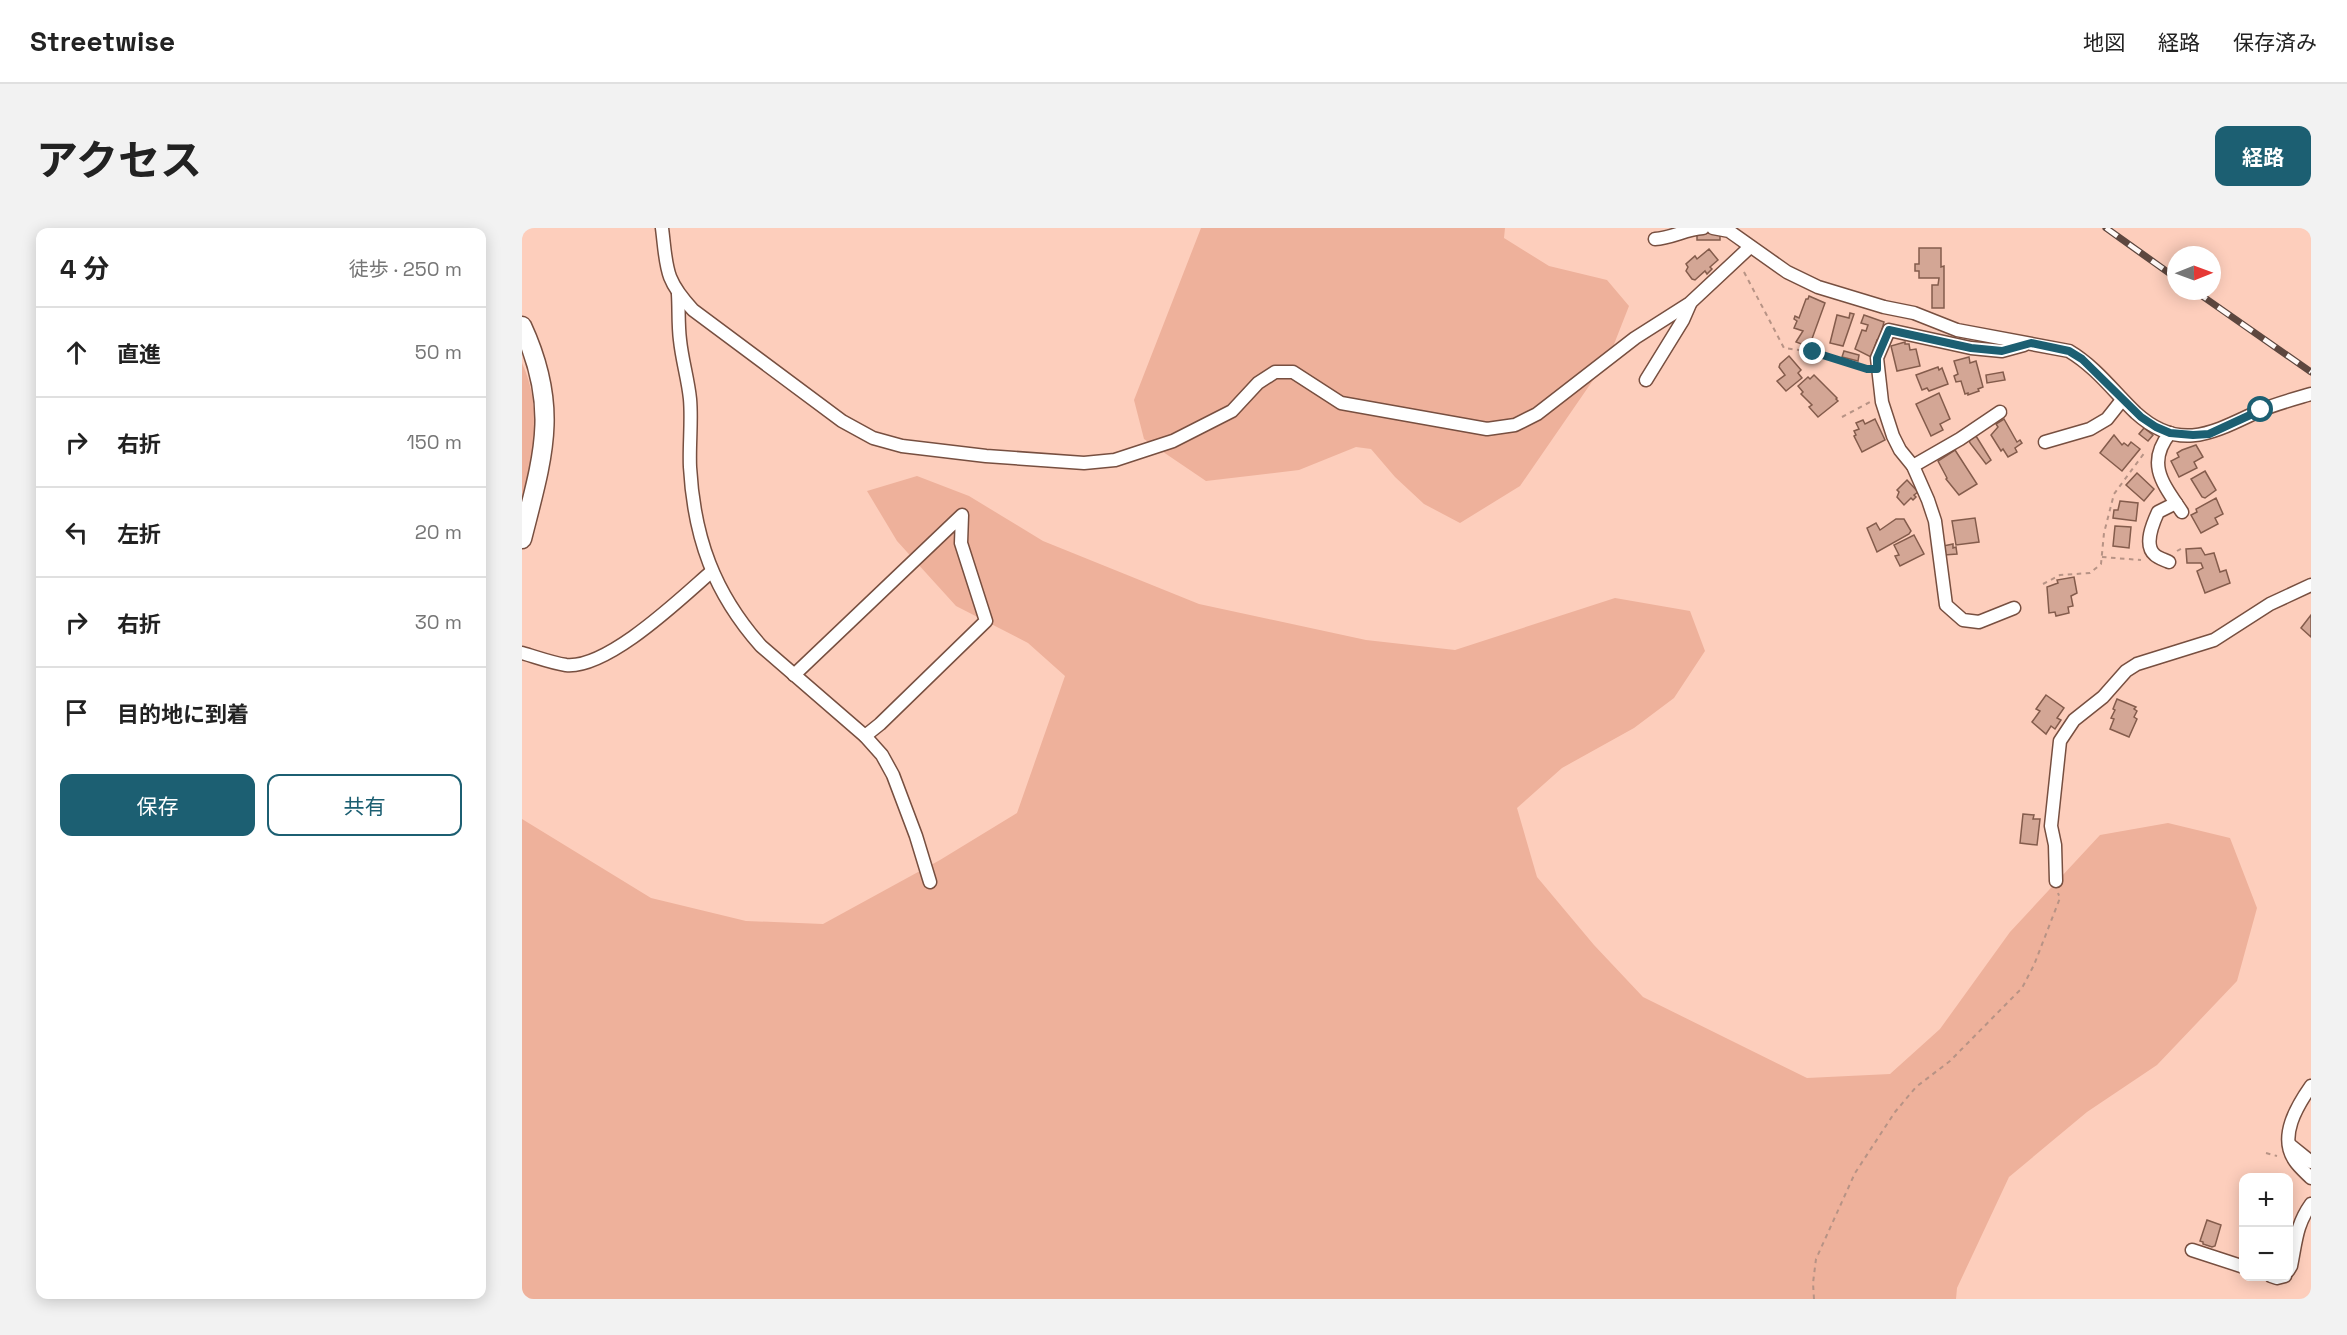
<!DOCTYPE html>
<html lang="ja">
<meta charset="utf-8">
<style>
body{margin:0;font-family:"Space Grotesk","Noto Sans JP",sans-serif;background:#f2f2f2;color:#222}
.controls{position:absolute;right:18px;bottom:18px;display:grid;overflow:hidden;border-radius:12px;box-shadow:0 3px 15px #0003}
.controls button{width:54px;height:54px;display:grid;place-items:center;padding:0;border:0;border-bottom:2px solid #e0e0e0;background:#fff;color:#222;font:30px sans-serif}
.compass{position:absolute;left:1645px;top:18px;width:54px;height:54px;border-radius:50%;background:#fff;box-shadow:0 3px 15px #0003;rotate:89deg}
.stop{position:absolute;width:18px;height:18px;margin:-14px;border:4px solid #1c5f72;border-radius:50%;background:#fff}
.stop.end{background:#1c5f72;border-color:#fff;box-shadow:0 2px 6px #0008}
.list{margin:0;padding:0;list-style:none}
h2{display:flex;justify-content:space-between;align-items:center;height:78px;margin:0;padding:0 24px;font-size:26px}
h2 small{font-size:20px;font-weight:400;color:#767676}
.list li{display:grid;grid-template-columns:39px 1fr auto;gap:18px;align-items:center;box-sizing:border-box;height:90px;padding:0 24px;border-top:2px solid #e0e0e0}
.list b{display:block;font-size:22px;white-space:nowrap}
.list em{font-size:20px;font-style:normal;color:#767676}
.actions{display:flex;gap:12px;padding:18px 24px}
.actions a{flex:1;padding:14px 0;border:2px solid #1c5f72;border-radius:12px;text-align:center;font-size:21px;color:#1c5f72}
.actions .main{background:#1c5f72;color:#fff}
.icon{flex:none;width:33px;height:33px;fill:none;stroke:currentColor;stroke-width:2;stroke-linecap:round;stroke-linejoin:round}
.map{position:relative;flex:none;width:1789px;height:1071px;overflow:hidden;border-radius:12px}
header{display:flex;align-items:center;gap:36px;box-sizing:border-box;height:84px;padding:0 30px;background:#fff;border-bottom:2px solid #e0e0e0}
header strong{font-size:28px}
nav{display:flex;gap:33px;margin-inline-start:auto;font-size:21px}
.intro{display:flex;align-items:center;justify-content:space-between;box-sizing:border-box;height:144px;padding:0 36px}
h1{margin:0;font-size:42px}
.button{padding:15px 27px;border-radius:12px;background:#1c5f72;color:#fff;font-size:21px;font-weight:700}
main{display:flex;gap:36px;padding:0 36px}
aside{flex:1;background:#fff;border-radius:12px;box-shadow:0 3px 15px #0003}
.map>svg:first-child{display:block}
.green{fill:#eeb19b}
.building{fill:#d3a695;stroke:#845c4c;stroke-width:1.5}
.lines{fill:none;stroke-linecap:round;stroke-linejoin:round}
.street-casing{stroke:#774f40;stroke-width:15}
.secondary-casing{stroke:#774f40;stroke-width:21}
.path{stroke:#b79385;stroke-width:2;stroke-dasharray:4.5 4.5;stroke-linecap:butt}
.street{stroke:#fff;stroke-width:12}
.secondary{stroke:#fff;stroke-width:18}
.rail-casing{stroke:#5d473f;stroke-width:7}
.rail{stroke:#fffaf8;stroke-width:4.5;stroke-dasharray:14;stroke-linecap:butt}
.route{stroke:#1c5f72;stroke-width:8}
</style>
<header>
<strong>Streetwise</strong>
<nav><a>地図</a><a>経路</a><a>保存済み</a></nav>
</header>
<div class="intro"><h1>アクセス</h1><a class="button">経路</a></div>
<main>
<aside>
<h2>4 分<small>徒歩 · 250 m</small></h2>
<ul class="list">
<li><svg class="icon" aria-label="ahead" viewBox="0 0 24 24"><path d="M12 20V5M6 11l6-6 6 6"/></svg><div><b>直進</b></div><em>50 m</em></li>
<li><svg class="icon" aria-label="right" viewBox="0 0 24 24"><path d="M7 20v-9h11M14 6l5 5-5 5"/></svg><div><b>右折</b></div><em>150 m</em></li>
<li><svg class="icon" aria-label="left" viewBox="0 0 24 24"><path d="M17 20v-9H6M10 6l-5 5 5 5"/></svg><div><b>左折</b></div><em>20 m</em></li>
<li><svg class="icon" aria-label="right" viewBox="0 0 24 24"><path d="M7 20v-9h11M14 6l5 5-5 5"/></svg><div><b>右折</b></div><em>30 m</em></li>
<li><svg class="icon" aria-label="arrive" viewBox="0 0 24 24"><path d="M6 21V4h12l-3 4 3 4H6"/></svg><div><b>目的地に到着</b></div></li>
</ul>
<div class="actions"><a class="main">保存</a><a>共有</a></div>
</aside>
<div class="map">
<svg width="1789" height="1071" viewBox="0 0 1789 1071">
<rect width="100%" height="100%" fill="#fdcebc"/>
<g class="green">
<path d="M679,0H983L982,10L1027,38L1085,52L1107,78L1087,129L998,258L938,295L902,276L873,249L849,221L834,219L777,242L684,253L622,211L612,172Z"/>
<path d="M0,135C20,179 14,229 0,273Z"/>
<path d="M395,248L447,268L521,313L677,376L844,412L933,422L1093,370L1168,383L1183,423L1152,470L1112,500L1040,540L995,580L1015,649L1072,717L1121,769L1285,850L1368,846L1418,801L1488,704L1578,607L1646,595L1708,610L1735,680L1715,753L1635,837L1565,884L1487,949L1435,1060L1434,1071H0V591L129,670L224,693L301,696L418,632L495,585L543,448L506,415L434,378L375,313L345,263Z"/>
</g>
<g class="building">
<rect x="1175" y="5" width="23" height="7"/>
<path d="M1397,20H1419V39L1422,38V80H1410V57H1416L1417,50H1397V43H1393V36H1397Z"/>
<path d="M1187,21L1196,32L1188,39L1190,41L1185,46L1183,43L1173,52L1170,51L1164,43L1166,39L1164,36L1173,28L1175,31Z"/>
<path d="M1287,68L1303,75L1287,119L1274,114L1281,103L1272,100L1275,93L1272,91L1273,88L1277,90L1284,71H1286Z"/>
<path d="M1328,85L1332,86L1321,118L1308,115L1315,87L1327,90Z"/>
<path d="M1342,87L1362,94L1357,113L1355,112L1349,129L1333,121L1340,102L1344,103L1346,97L1339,95Z"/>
<path d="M1383,114V116H1387L1388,122L1394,121L1398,138L1375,143L1369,118Z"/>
<path d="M1322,123L1337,127L1336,133L1320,129Z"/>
<path d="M1267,128L1279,142L1276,145L1280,150L1264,163L1255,153L1263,147L1257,139L1258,136Z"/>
<path d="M1447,129L1448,135L1454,133L1461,159L1456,161L1457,163L1446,167V165L1443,166L1439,153L1434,154L1432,148L1436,146L1432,133Z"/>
<path d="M1416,139L1417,142L1420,140L1426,156L1407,163L1405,160L1400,162L1394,147Z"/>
<path d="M1481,144L1483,152L1465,155L1464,147Z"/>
<path d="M1292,147L1315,170L1314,171L1316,173L1296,189L1287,179L1290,177L1279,166L1281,164L1276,158L1286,149L1288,151Z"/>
<path d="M1417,165L1428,191L1418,196L1421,202L1409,208L1394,176Z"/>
<path d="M1353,191L1363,212L1340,224L1332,208L1334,207L1332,203L1337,201L1334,195L1341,192L1343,196Z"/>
<path d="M1482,191L1495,214L1498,212L1500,215L1493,220L1495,224L1486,229L1481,221L1479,223L1469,207L1476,199L1474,196Z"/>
<path d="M1622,200L1631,207L1626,213L1617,206Z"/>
<path d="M1592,207L1600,217L1602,215L1606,218L1609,214L1618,221L1600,243L1578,225Z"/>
<path d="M1454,208L1469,232L1464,236L1448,215L1447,212Z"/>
<path d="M1674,217L1681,229L1672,234L1675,240L1657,249L1649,233L1657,229L1655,225L1660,222Z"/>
<path d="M1433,222L1455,256L1437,267L1424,251L1425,250L1416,233Z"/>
<path d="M1683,243L1694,262L1683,270L1680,269L1669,251Z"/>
<path d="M1615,245L1632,261L1622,273L1604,257Z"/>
<path d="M1385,252L1396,264L1392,267L1394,269L1391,272L1389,270L1382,277L1375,269L1377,264L1375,262Z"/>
<path d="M1694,270L1701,286L1693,290L1696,296L1679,305L1669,287L1675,284L1674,281Z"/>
<path d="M1598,273L1616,275L1614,293L1591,290L1592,282H1596Z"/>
<path d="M1453,290L1457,314L1434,317L1430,293Z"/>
<path d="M1374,291H1382L1389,303L1387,306L1355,324L1345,300L1354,295L1358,302Z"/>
<path d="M1593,298L1609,299L1607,320L1591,318Z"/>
<path d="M1392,307L1402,326L1378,338L1373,328L1377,327L1372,317Z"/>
<path d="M1431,316V320L1434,319L1435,326L1422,327L1421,318Z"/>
<path d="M1679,320L1683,327L1692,325L1698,344L1704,342L1708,355L1683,365L1675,343L1681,340L1679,335H1665L1664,321Z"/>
<path d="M1552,349L1555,365L1549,368L1551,378L1546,379L1547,385L1534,388L1533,384L1527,385L1525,359L1536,355L1535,352Z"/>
<path d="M1789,387V409L1779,400Z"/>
<path d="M1524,467L1542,480L1535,490L1539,492L1533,501L1529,498L1524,506L1510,494L1518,483L1514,481Z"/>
<path d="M1595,471L1614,479L1612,481L1615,483L1612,489L1615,491L1607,509L1588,501L1592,491L1589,490L1593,482L1591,481Z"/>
<path d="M1501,586L1512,587L1511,591H1518L1515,617L1498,615Z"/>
<path d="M1685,992L1699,997L1693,1018L1690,1019L1681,1016V1014L1678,1013Z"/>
</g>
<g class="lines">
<g class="street-casing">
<g id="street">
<path d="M140,0C145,40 142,51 171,82L320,193L351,210L380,218L464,228L562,235L593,232L651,213L710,183L736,155L753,144H771L819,175L965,201L993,197L1015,186L1113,110L1168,75L1228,19"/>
<path d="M1191,0L1207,3L1265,44L1296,59L1362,79L1392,85L1435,102L1547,123C1574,139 1592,164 1614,185C1658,225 1692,204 1737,183C1753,176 1772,171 1789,166"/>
<path d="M1133,11C1150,10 1164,1 1181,0"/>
<path d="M156,66C157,81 156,97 158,112C160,132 166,151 168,171C170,193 167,217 168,239C172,310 192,365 239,418L343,508L360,527L371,547L394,608L408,654"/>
<path d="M1124,152L1161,92L1168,76"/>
<path d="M1648,205C1623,236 1642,257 1660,284"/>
<path d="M1523,214L1568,201L1585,191L1600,172"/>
<path d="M1391,238L1438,211L1478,184"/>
<path d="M1647,334C1643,332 1636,330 1633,327C1621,317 1631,295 1636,284L1654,275"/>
<path d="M1492,380L1457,394L1441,392L1424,377L1413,293L1406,272L1391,238L1378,222L1371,208L1360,174L1355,130L1367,102L1449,120L1480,123L1502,117"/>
<path d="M0,425C14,429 30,435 44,437C86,441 159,370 189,344"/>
<path d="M272,447L440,287L439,315L464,393L358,496L343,508"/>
<path d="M1534,653L1533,617L1529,598L1538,513L1552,492L1581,469L1604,443L1615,436L1692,412L1748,376L1789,357"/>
<path d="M1789,858C1775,878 1756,909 1773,933C1777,939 1784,945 1789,950"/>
<path d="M1768,917L1789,934"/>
<path d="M1670,1022L1722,1039"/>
<path d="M1766,1043L1769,1038C1774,1014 1774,997 1789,976"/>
<path d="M1749,1048L1755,1050L1763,1048"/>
</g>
</g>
<g class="secondary-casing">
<path id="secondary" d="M0,98C38,180 21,228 0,311"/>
</g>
<g class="path">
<path d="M1222,44L1262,120L1291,124L1342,140"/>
<path d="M1320,189L1348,174"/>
<path d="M1655,323L1662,319"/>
<path d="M1580,329L1619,332"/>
<path d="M1521,356L1538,347L1568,345L1579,336L1582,305L1592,266L1623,224"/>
<path d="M1744,925L1755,928"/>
<path d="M1292,1071L1291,1055L1294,1031L1333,945L1373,884L1394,859L1428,833L1500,760L1512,737L1538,670L1536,665"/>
</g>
<use href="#street" class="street"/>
<use href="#secondary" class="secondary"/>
<g class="rail-casing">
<g id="rail">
<path d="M1584,0L1654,50"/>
<path d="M1673,63L1789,144"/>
</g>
</g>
<use href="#rail" class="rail"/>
</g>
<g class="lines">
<path class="route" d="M1291,124L1345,141H1355V130L1367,102L1449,120L1480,123L1509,115L1547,123L1560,131L1619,189L1634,199L1648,205L1671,207L1687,206L1739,182"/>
</g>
</svg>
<div class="controls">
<button>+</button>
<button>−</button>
</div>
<svg class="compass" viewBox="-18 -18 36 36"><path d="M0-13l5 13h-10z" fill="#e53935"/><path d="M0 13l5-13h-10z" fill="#767676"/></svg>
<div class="stop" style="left:1739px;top:182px"></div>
<div class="stop end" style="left:1291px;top:124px"></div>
</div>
</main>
